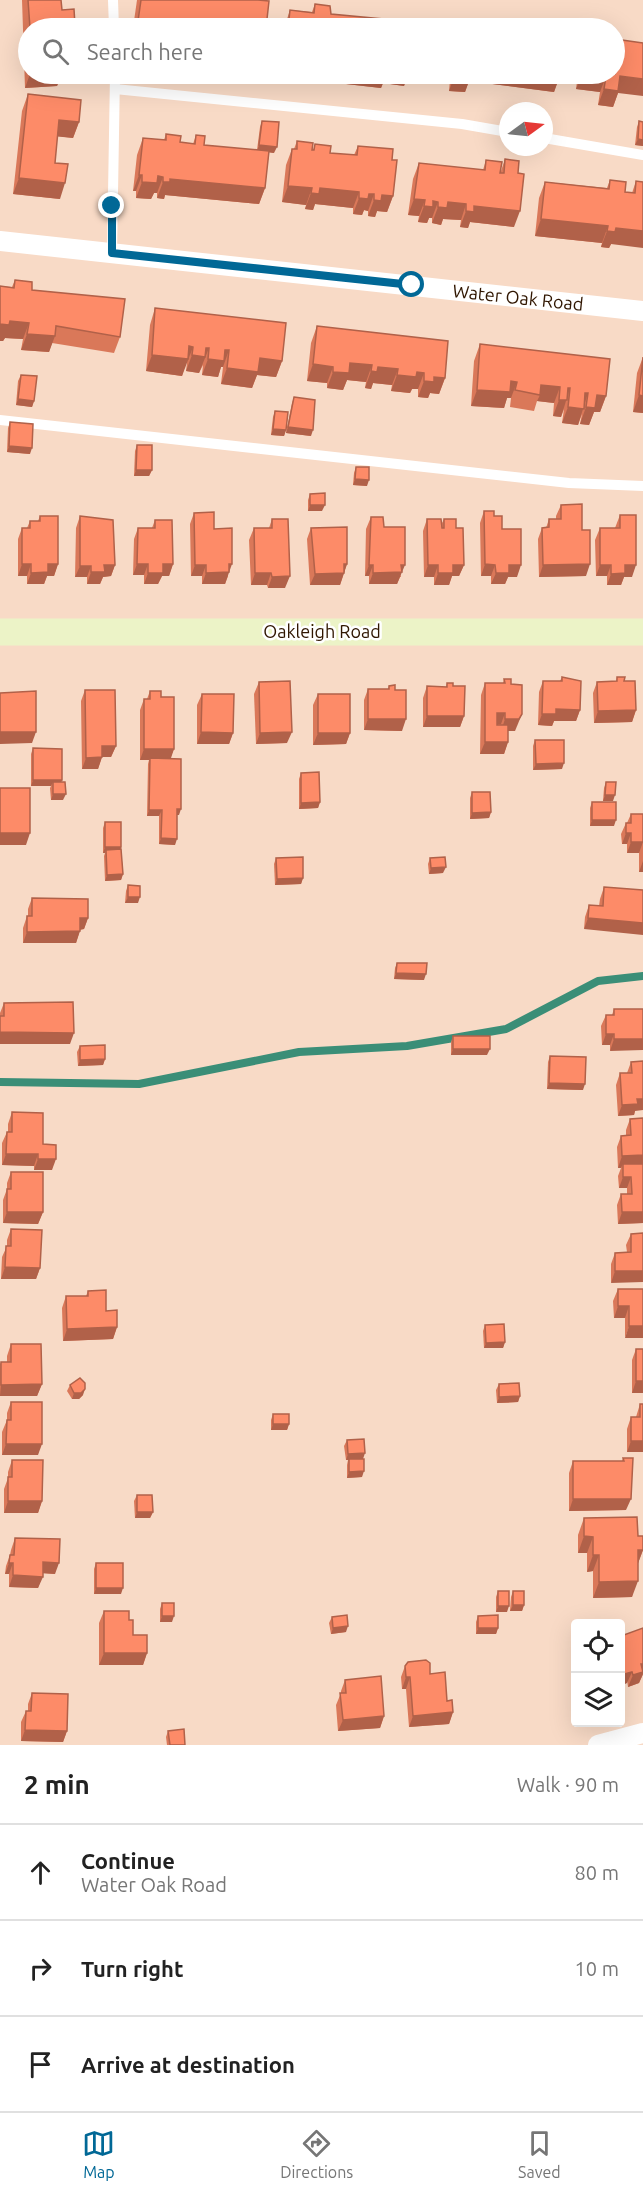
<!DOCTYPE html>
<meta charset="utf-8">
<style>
body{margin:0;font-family:Ubuntu,sans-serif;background:#f6f6f6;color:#222}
.controls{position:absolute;right:18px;bottom:18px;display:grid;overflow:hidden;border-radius:6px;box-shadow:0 6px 24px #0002}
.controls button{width:54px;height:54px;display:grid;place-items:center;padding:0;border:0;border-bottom:2px solid #e0e0e0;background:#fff;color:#222;font:30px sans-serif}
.compass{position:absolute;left:499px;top:102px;width:54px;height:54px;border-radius:50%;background:#fff;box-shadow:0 6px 24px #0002;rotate:75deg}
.stop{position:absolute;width:18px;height:18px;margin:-14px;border:4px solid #016896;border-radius:50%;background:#fff}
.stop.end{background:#016896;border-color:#fff;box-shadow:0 2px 6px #0008}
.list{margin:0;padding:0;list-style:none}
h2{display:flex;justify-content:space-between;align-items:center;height:78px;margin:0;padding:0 24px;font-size:26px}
h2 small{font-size:20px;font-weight:400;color:#767676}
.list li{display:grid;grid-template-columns:39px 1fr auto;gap:18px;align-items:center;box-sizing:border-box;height:96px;padding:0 24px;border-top:2px solid #e0e0e0}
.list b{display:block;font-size:22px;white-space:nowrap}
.list p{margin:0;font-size:20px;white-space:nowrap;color:#767676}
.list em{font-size:20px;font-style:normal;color:#767676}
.icon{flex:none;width:33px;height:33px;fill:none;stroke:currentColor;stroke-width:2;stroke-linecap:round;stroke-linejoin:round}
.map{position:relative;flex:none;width:643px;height:1745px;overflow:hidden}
.search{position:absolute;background:#fff;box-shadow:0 6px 24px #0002;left:18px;right:18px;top:18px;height:66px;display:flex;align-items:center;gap:15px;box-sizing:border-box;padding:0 21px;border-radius:33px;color:#767676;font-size:22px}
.sheet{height:366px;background:#fff}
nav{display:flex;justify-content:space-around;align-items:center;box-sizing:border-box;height:84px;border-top:2px solid #e0e0e0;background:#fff;font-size:16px;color:#767676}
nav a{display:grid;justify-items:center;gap:3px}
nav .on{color:#016896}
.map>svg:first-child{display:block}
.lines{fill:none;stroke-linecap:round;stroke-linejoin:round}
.stream{stroke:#3b8e77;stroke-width:8}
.lane{stroke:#fff;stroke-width:10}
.street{stroke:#fff;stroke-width:20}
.secondary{stroke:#ecf3c7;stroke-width:27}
.wall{fill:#da7859}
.shaded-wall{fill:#b16149}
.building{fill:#fd8b68;stroke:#b16149;stroke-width:1.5}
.route{stroke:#016896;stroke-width:8}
.labels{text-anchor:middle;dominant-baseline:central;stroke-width:5;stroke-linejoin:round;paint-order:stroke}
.street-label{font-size:18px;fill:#301601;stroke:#fff}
</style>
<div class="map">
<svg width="643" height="1745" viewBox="0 0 643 1745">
<rect width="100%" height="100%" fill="#f8dac6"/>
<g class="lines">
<path class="stream" d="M0,1082L139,1084L299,1052L407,1046L506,1029L598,981L643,976"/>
<g class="lane">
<path d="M113,0L114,28"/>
<path d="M115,89L462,124L508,132"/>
<path d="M544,138L643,155"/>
<path d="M112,253L115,74"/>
<path d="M0,420L569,483L643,486"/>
</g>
<g class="street">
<path d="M0,241L643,311"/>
<path d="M598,1745L643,1733"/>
</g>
<path class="secondary" d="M0,632H643"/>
</g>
<g class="wall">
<path d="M22,0H61L62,10L75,25L74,28H28V74H62L57,86L25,88Z"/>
<path d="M137,0H258L266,28H133Z"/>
<path d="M315,4L331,14L414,28H284L290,10L312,12Z"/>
<path d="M345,74H408L404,86L383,83L381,88L346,84Z"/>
<path d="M428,74H560L554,92L469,81L465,92L449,91L450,80L427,78Z"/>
<path d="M578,74H615L618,93L613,107L598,105L600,92L576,89Z"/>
<path d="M28,94L79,122L73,138L57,136L55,163L60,199L13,194L22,111Z"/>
<path d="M262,121L274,153L269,152L265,188L259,204L165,195L164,199L157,198V193H154L151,199L136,198V191H133L137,155L143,138L164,140L166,134L180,142L193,144L196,135L204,145L257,150L260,127Z"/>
<path d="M639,121L643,146L635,145L637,127Z"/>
<path d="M297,141L312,150H313L315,144L330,153L354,155L358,146L392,160L393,196L387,212L377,211L375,217L368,216V211L364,210L362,215L353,214V208L315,204L313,210L305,209L306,205L282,202L286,165L292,149H294Z"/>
<path d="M505,159L514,227L470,222L468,228L460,227L461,220L443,219L441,225L432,223V218H429L427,223L418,222L419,216L408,215L413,179L419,163L483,170L486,160L501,171Z"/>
<path d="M610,180L625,192L632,193L636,181L643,182L609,248L601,247L602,243L535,236L539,198L545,182L607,188Z"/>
<path d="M15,280L32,290L120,337L114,353L52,343L49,352L21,350L23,339L5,338L3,341H0V286L12,287Z"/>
<path d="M155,308L282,361L276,377L257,375L252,388L221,384L223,367H221L218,377L202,375L203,365L199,373L186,371L187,363H186L182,376L146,371L150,325Z"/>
<path d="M317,326L445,378L439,394L430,393L428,398L418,397V389H412L410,393L391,391L392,385L373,383L371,389L365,388L366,382L347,380L343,390L327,388V383L307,381L311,343Z"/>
<path d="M480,344L606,396L600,412H594L589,425L580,424L582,414L578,425L562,423L564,409L561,417L553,416L554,403L537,401L534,411L510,407L511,398H507L504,408L471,406L474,361Z"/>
<path d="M643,357V413L633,412L637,373Z"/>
<path d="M21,375L34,401L32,407L16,405L18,381Z"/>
<path d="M294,397L311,436L286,433L292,403Z"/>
<path d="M275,411L286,430L284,436L271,435L273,417Z"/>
<path d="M10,422L30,454L7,452L8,428Z"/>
<path d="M137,445L152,470L149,476H134L135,451Z"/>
<path d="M356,467L367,486L353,485L354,473Z"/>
<path d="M310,494L322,511H308V500Z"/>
<path d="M561,505L582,530L586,576L539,577L538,539L542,528H546L549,519H556V516Z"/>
<path d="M484,511L494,516L502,529L517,577H508L505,584H491V576H481L480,523Z"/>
<path d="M194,513L214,529L228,576L225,584H202V576H191L190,524Z"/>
<path d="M620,515L632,577H624L621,585H607V576H596L595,540L600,528H615Z"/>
<path d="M40,516L58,564L54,576H47L44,584H27V576H18V539L22,528H27L30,521H38Z"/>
<path d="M80,516L115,565L111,576L103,577L100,584H87V577H75L76,528Z"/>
<path d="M371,517L384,527L401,577H400L397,584H369V576H365L366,529Z"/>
<path d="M272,519L285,588H268L267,585H251L249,540L254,528H269Z"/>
<path d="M427,519L441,525L444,519L456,528L464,565L459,576H452L449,585H434V577H424L423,531Z"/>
<path d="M155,520L173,564L169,576H162L158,584H144V575H133L134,539L138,528H152Z"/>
<path d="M311,528L347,564L340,585H310L307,539Z"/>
<path d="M562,677L580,710L576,721H554L552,726L538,725L539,692L543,681H560Z"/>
<path d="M617,677L624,681L636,710L632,722L594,723L593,693L597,682L616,681Z"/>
<path d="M504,679L511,684L515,731H508V742L504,754H480L481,695L485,683H503Z"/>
<path d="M259,682L287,743L256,744L254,694Z"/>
<path d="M447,683L453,686L464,716L460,727H423V698L427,686L446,687Z"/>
<path d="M389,686L395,690L402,731L364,730V700L368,689H388Z"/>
<path d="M85,690L116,746L111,757H102L98,769H82L81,701Z"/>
<path d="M150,691L161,697L174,749L170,758L179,815H177L175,845L159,844V816H147L148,764L149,760H140V710L144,699H147Z"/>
<path d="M202,694L233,733L229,744H197V705Z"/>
<path d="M318,694L350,733L346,744L313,745V705Z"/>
<path d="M535,740L562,769L533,770V746Z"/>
<path d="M33,748L62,780L61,782L63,800H51L50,788L51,786H31V754Z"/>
<path d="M301,773L320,802L318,808L299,809V779Z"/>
<path d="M606,782L613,801H603L604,788Z"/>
<path d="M472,792L491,812L489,818L470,819V798Z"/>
<path d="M592,802L614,826H590V808Z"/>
<path d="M631,814H643V872H639V853H627V844H622L621,834L626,823H627Z"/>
<path d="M105,822L121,847L123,874L121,880L105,881L104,856L105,853H103V828Z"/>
<path d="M276,858L303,878L301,884L275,885L274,864Z"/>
<path d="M430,858L443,873L429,874L428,864Z"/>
<path d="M128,885L138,903H125L126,891Z"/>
<path d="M604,887L643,890L584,929L585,917L589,905L599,906L600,899Z"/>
<path d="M32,898L88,918L84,929L80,930L76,943H23V928L27,916H28V909Z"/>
<path d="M397,963L424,980L394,979L395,968Z"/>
<path d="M4,1003L70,1044H0V1013Z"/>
<path d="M614,1009H643L610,1051V1045H602L601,1026L606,1015H612Z"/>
<path d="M453,1036L487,1055H451V1042Z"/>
<path d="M80,1046L105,1059L103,1065L78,1066L77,1052Z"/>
<path d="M550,1056L583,1090L547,1089L548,1062Z"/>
<path d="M631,1062L635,1111L634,1115L618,1116L616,1085L620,1073H627Z"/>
<path d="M12,1112L43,1144L52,1170H34V1166L2,1165V1143L7,1132H8V1124Z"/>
<path d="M643,1118V1223L618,1224L617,1205L621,1194H627V1188H619L618,1176L621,1168H618L617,1147L621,1136H626V1130L630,1119Z"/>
<path d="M11,1172L43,1212L38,1224L3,1223V1200L7,1189V1183Z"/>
<path d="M11,1229L40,1268L36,1279H1L2,1257L7,1246V1240Z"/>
<path d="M643,1233L611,1283V1264L615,1253L627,1252L626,1245L631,1234Z"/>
<path d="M618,1289H643L625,1338V1318H614L613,1301Z"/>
<path d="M88,1291L106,1311L117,1327L113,1339L63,1341L62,1308L66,1296H86Z"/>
<path d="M485,1325L505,1342L503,1348H484L483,1331Z"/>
<path d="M11,1344L42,1384L37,1396H0V1364L1,1362H7V1356Z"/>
<path d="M636,1349H643V1393H632V1360Z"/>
<path d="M499,1384L520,1396L518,1402L497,1403L496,1390Z"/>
<path d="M70,1385L83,1395L79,1399H72L67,1391Z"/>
<path d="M11,1402L38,1455H2V1432L7,1420V1413Z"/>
<path d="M640,1404H643V1452H627V1429L631,1417H636Z"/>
<path d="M273,1414L289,1424L287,1430H271V1420Z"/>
<path d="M347,1440L363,1459L362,1477L347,1478V1465L348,1460H346L344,1446Z"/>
<path d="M623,1458L626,1510L569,1511V1473L573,1461H622Z"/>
<path d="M12,1460L42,1501L38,1513H4V1489L8,1478V1472Z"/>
<path d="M137,1495L153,1512L150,1518H135L134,1501Z"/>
<path d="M584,1518L638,1536L643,1550L638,1563L632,1597L593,1598V1571L587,1572V1553H578V1535Z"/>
<path d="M15,1538L55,1574L43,1573L38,1588L9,1587V1574H5L6,1566L10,1555L11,1550Z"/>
<path d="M96,1563L121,1594H94V1569Z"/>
<path d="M498,1591L507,1612H496V1597Z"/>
<path d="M513,1591L524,1605L522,1611H510L511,1597Z"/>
<path d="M162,1603L172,1622H160V1609Z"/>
<path d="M104,1611L129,1620L133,1635L147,1653L143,1665H99V1623Z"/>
<path d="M478,1616L498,1628L496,1634H476V1622Z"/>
<path d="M332,1617L346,1632L331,1634L329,1623Z"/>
<path d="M621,1636L643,1674L639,1683L628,1687Z"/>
<path d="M405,1666L430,1674L453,1712L449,1724L409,1727L406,1689H402L401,1677Z"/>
<path d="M345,1680L384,1716L380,1728L338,1731L336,1705L341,1693V1691Z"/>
<path d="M32,1693L67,1731L63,1742L21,1741V1722L26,1711H28V1704Z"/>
<path d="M168,1731L185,1745H167L166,1737Z"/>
</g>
<g class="shaded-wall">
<path d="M63,25H75L74,28H61Z"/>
<path d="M30,74H62L57,86L25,88Z"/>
<path d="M302,74H317V76Z"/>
<path d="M349,74H408L404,86L383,83L381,88L346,84Z"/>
<path d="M429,74H452L450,80L427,78Z"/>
<path d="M455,74H541L560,76L554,92L469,81L465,92L449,91Z"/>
<path d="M582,74L606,76L600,92L576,89Z"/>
<path d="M620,76L643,79V96L618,93L613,107L598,105L604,89Z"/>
<path d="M59,120L79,122L73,138L53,136Z"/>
<path d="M638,139L643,140V146L635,145Z"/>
<path d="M259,145L277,147L274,153L257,151Z"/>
<path d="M139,175H142L136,191H133Z"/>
<path d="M158,176L163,177L157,193H154L151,199L136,198L142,182Z"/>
<path d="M19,178L65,183L60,199L13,194Z"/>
<path d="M170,179L265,188L259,204L165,195L164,199L157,198L163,182Z"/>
<path d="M288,186L312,188L306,205L282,202Z"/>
<path d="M320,188L359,192L353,208L315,204L313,210L305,209L311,193Z"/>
<path d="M369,194H374L368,211L364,210L362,215L353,214L359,198Z"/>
<path d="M382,195L393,196L387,212L377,211L375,217L368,216L374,200Z"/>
<path d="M414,199L425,200L419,216L408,215Z"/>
<path d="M433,201L438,202L432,218H429L427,223L418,222L424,206Z"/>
<path d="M448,202L466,204L461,220L443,219L441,225L432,223L438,207Z"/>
<path d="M474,206L520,211L514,227L470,222L468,228L460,227L466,211Z"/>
<path d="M541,219L608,226L602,243L535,236Z"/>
<path d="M616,228L643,231V248L611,244L609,248L601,247L607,231Z"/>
<path d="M10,321L29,323L23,339L5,338L3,341H0V324Z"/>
<path d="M27,334L55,336L49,352L21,350Z"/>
<path d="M189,346L193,347L182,376L146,371L152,355Z"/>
<path d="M206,348H209L199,373L186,371L192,355Z"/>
<path d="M225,350H229L223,367H221L218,377L202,375L208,359Z"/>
<path d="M260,358L282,361L276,377L257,375L252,388L221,384L227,368Z"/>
<path d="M350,363L372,365L366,382L347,380L343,390L327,388L333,372Z"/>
<path d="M313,364L333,367L327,383L307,381Z"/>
<path d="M378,367L398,369L392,385L373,383L371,389L365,388L371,371Z"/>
<path d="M417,372L424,373L418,389H412L410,393L391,391L397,375Z"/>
<path d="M434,377L445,378L439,394L430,393L428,398L418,397L424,381Z"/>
<path d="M511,381L517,382L511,398H507L504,408L471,406L477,390Z"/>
<path d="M541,385L560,387L554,403L537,401L540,395Z"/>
<path d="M568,388H570L561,417L553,416L559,400Z"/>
<path d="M585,393H588L578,425L562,423L568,407Z"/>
<path d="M597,395L606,396L600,412H594L589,425L580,424L586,407Z"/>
<path d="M639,395L643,396V413L633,412Z"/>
<path d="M18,399L34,401L32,407L16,405Z"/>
<path d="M288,427L313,430L311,436L286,433Z"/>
<path d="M273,429L286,430L284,436L271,435Z"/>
<path d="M9,446L32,448L30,454L7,452Z"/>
<path d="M136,470H152L149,476H134Z"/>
<path d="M355,479L369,480L367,486L353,485Z"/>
<path d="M310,505H325L322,511H308Z"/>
<path d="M22,564H31L27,576H18Z"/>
<path d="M48,564H58L54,576H47L44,584H27L31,573Z"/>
<path d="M137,564H148L144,575H133Z"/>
<path d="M163,564H173L169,576H162L158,584H144L148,573Z"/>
<path d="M229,564H232L225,584H202L206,573Z"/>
<path d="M344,564H347L340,585H310L315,574Z"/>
<path d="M485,564L495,565L491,576H481Z"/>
<path d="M590,564L586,576L539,577L543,565Z"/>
<path d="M104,565H115L111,576L103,577L100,584H87L91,572Z"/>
<path d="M195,565H206L202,576H191Z"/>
<path d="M369,565H373L369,576H365Z"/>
<path d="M401,565H405L397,584H369L373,573Z"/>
<path d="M428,565H438L434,577H424Z"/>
<path d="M453,565H464L459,576H452L449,585H434L438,573Z"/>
<path d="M509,565H521L517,577H508L505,584H491L496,573Z"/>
<path d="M600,565H611L607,576H596Z"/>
<path d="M625,565H636L632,577H624L621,585H607L611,574Z"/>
<path d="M80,566H91L87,577H75Z"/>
<path d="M255,573H271L267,585H251Z"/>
<path d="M290,576L285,588H268L272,577Z"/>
<path d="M556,709L580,710L576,721H554L552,726L538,725L542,714Z"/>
<path d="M636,710L632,722L594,723L598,711Z"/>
<path d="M497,713H505L501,724L493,725Z"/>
<path d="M522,714L515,731H501L505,719Z"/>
<path d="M427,716H464L460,727H423Z"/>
<path d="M368,719H406L402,731L364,730Z"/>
<path d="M0,732H36L32,743L0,744Z"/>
<path d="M201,732L233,733L229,744H197Z"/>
<path d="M292,732L287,743L256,744L260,733Z"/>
<path d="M318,733H350L346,744L313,745Z"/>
<path d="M485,742H508L504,754H480Z"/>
<path d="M102,746H116L111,757H98Z"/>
<path d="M144,749H174L170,761L150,758L149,760H140Z"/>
<path d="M102,757L98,769H82L86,758Z"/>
<path d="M564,763L562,769L533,770L536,764Z"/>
<path d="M33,780H62L60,786L53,782L51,786H31Z"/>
<path d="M53,794H66L63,800H51Z"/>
<path d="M605,795H615L613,801H603Z"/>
<path d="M320,802L318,808L299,809L301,803Z"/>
<path d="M177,809H181L179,815H175Z"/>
<path d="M149,810H162L159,816H147Z"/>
<path d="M491,812L489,818L470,819L472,813Z"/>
<path d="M592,820H616L614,826H590Z"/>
<path d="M0,833H30L26,845H0Z"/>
<path d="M626,833H631L627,844H622Z"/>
<path d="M161,838L177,839L175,845L159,844Z"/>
<path d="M631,842H643L639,853H627Z"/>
<path d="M105,847H121L119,853L106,850L105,853H103Z"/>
<path d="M643,861V872H639Z"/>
<path d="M446,867L443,873L429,874L431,868Z"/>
<path d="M123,874L121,880L105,881L107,875Z"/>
<path d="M303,878L301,884L275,885L277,879Z"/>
<path d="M128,897H140L138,903H125Z"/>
<path d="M80,918H88L84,929L76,930Z"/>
<path d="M588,918L643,923V935L584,929Z"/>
<path d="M80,931L76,943H23L27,932Z"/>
<path d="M396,973L426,974L424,980L394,979Z"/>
<path d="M0,1032L74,1033L70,1044H0Z"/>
<path d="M606,1034H614L610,1045H602Z"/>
<path d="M614,1039H643V1050L610,1051Z"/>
<path d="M453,1049H490L487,1055H451Z"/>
<path d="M105,1059L103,1065L78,1066L80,1060Z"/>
<path d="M549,1083L585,1084L583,1090L547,1089Z"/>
<path d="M637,1099H643V1110L635,1111L634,1115L618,1116L622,1105Z"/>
<path d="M6,1154H38L34,1166L2,1165Z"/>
<path d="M643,1155V1167L623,1164L621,1168H618L622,1156Z"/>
<path d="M38,1159H56L52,1170H34Z"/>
<path d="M623,1177H631L627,1188H619Z"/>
<path d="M7,1212H43L38,1224L3,1223Z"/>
<path d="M622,1212H643V1223L618,1224Z"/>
<path d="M5,1267L40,1268L36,1279H1Z"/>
<path d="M615,1271H643V1282L611,1283Z"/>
<path d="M618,1306H629L625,1318H614Z"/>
<path d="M629,1326H643V1338H625Z"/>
<path d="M117,1327L113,1339L63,1341L67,1329Z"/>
<path d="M505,1342L503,1348H484L486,1343Z"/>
<path d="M636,1381H643V1393H632Z"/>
<path d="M42,1384L37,1396H0L1,1385Z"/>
<path d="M85,1389L83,1395L79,1399H72L74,1393Z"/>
<path d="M520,1396L518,1402L497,1403L499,1397Z"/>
<path d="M273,1424H289L287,1430H271Z"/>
<path d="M631,1441H643V1452H627Z"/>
<path d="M6,1444H42L38,1455H2Z"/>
<path d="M365,1453L363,1459L346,1460L348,1454Z"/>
<path d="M364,1471L362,1477L347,1478L349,1472Z"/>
<path d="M573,1499H631L626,1510L569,1511Z"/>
<path d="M8,1501H42L38,1513H4Z"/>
<path d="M137,1512H153L150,1518H135Z"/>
<path d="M584,1536L593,1537L587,1553H578Z"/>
<path d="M638,1550H643L637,1566Z"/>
<path d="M593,1555H599L593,1571L587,1572Z"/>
<path d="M43,1562L59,1563L55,1574L39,1573Z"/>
<path d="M9,1563H13L9,1574H5Z"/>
<path d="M13,1575L43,1577L38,1588L9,1587Z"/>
<path d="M638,1581L632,1597L593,1598L599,1582Z"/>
<path d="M96,1588H123L121,1594H94Z"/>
<path d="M513,1605H524L522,1611H510Z"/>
<path d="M498,1606H509L507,1612H496Z"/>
<path d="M162,1616H174L172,1622H160Z"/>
<path d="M348,1626L346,1632L331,1634L333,1628Z"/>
<path d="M478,1628H498L496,1634H476Z"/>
<path d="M104,1653H147L143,1665H99Z"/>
<path d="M641,1664H643V1674L639,1683L628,1687L633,1675Z"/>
<path d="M632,1672L627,1683L621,1686V1675Z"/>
<path d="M406,1677H410L406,1689H402Z"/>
<path d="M453,1712L449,1724L409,1727L413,1716Z"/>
<path d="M384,1716L380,1728L338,1731L343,1720Z"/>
<path d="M25,1730L67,1731L63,1742L21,1741Z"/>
</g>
<g class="building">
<path d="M28,0H61L62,10L74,9L75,25H63V28H30Z"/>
<path d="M141,0H258L269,1L266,28H162V26H159L158,28H137Z"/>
<path d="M315,4L330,6L331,14L415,22L414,28H288L290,10L314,13Z"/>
<path d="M459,19L481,21L480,28H437V25L458,27Z"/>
<path d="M504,22L521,23V28H504Z"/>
<path d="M615,39L643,43V79L620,76L618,91L604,89L606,76L587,74H615Z"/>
<path d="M455,74H471V76Z"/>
<path d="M541,74H560V76Z"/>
<path d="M28,94L81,100L79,122L59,120L55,163L68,164L65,183L19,178Z"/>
<path d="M262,121L279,122L277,147L259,145Z"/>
<path d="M639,121L643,122V140L638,139Z"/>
<path d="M166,134L181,136L180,142L195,144L196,135L205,136L204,145L269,151L265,188L170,179V182H163V177L158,176L157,183L142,182V175H139L143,138L166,140Z"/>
<path d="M297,141L313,143L312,150H314L315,144L331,146L330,153L357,155L358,146L393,149L392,160H397L393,196L382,195L381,201L374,200V194H369L368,199L359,198V192L320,188L319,194L311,193L312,188L288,186L292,149H297Z"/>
<path d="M505,159L519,161L518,173L524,174L520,211L474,206V212L466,211V204L448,202L447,208L438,207V202L433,201V207L424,206L425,200L414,199L419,163L485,170L486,160L502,162L500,173H504Z"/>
<path d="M610,180L626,182L625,192L635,193L636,181L643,182V231L616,228L615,232L607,231L608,226L541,219L545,182L609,189Z"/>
<path d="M15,280L32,282V290L125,299L120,337L56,326L55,336L27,334L29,323L10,321L9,325L0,324V286L14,288Z"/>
<path d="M155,308L286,323L282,361L260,358L258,372L227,368L229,350H225L224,361L208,359L209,348H206L205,357L192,355L193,347L189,346L188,359L152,355Z"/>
<path d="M317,326L448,341L445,378L434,377V382L424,381V373L417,372L416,377L397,375L398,369L378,367L377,372L371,371L372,365L350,363L349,373L333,372V367L313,364Z"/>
<path d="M480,344L610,359L606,396L597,395L595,408L586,407L588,393H585L584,409L568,407L570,388H568L567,400H559L560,387L541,385L540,395L515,390L517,382L511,381L510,392L477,390Z"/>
<path d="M643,357V396L639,395Z"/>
<path d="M21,375L37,376L34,401L18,399Z"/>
<path d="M294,397L315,400L313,430L288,427Z"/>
<path d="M275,411L288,412L286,430L273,429Z"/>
<path d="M10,422L33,424L32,448L9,446Z"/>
<path d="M137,445H152V470H136Z"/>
<path d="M356,467H369V480L355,479Z"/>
<path d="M325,493V505H310V494Z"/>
<path d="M582,504V530H590V564L543,565L542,528L549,527V519H561V505Z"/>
<path d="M484,511H494V516H502V529H521V565H509V573H496L495,565L485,564Z"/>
<path d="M214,512V529L232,528V564H229V572L206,573V565H195L194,513Z"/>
<path d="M620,515H636V565H625V573L611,574V565H600V528H620Z"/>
<path d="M40,516H58V564H48V572L31,573V564H22V528H30V521H40Z"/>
<path d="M80,516L113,520L115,565H104L105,572H91V566H80Z"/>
<path d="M371,517H383L384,527H405V565H401L402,572L373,573V565H369Z"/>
<path d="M272,519H288L290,576L272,577L271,573H255L254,528H272Z"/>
<path d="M427,519H441L442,528H444V519H456V528H463L464,565H453V573H438V565H428Z"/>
<path d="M155,520H172L173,564H163V573H148V564H137L138,528H155Z"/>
<path d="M347,527V564H344V573L315,574L311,528Z"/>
<path d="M562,677L581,681L580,710L556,709V714H542L543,681H562Z"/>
<path d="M617,677H625L624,681H635L636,710L598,711L597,682L617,681Z"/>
<path d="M504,679H511V684L522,685V714L519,719H505V713H497V725H508V742H485V683H505Z"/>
<path d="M290,681L292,732L260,733L259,682Z"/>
<path d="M447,683H453V686H465L464,716H427V686L447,687Z"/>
<path d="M395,685V690H406V719H368V689H389V686Z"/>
<path d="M85,690H115L116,746H102V757L86,758Z"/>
<path d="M36,691V732H0V693Z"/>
<path d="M150,691H161V697H174V749H144V699H150Z"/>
<path d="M202,694H234L233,733L201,732Z"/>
<rect x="318" y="694" width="32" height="39"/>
<path d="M535,740H564V763L536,764Z"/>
<path d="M33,748L62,749V780H33Z"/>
<path d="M150,758L181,759V809H177V839L161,838L162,810H149Z"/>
<path d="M319,772L320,802L301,803V773Z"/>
<path d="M53,782H65L66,794H53Z"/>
<path d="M606,782H616L615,795H605Z"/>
<rect x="0" y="788" width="30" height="45"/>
<path d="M472,792H490L491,812L472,813Z"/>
<rect x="592" y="802" width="24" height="18"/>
<path d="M631,814H643V842H631V833H626V823H631Z"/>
<rect x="105" y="822" width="16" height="25"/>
<path d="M121,849L123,874L107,875L106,850Z"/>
<path d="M303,857V878L277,879L276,858Z"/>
<path d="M445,857L446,867L431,868L430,858Z"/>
<path d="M128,885L140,886V897H128Z"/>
<path d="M604,887L643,890V923L588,918L589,905L603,906Z"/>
<path d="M32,898L88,899V918H80V931L27,932V916H32Z"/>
<path d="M397,963H427L426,974L396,973Z"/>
<path d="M73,1002L74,1033L0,1032V1016H4V1003Z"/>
<path d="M614,1009H643V1039H614V1034H606V1015H614Z"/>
<rect x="453" y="1036" width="37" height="13"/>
<path d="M105,1045V1059L80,1060V1046Z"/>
<path d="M550,1056L586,1057L585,1084L549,1083Z"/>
<path d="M643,1061V1099H637L638,1104L622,1105L620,1073H632L631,1062Z"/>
<path d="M12,1112L43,1113V1144L56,1145V1159H38V1154H6L7,1132H12Z"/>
<path d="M643,1118V1155L622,1156L621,1136L631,1135L630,1119Z"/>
<path d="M623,1164H643V1212H622L621,1194H632L631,1177H623Z"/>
<path d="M11,1172H43V1212H7V1189H11Z"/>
<path d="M11,1229L42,1230L40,1268L5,1267L6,1246H11Z"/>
<path d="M643,1233V1271H615V1253L631,1252V1234Z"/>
<path d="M618,1289H643V1326H629V1306H618Z"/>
<path d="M106,1290V1311L117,1310V1327L67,1329L66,1296H88V1291Z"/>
<path d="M504,1324L505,1342L486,1343L485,1325Z"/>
<path d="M11,1344H41L42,1384L1,1385V1362H11Z"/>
<rect x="636" y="1349" width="7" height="32"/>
<path d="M80,1378L85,1383V1389L81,1393H74L70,1385Z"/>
<path d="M519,1383L520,1396L499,1397V1384Z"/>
<path d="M11,1402H42V1444H6L7,1420H11Z"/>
<path d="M640,1404H643V1441H631V1417H640Z"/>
<rect x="273" y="1414" width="16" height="10"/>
<path d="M364,1439L365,1453L348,1454L347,1440Z"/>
<path d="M623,1458H633L631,1499H573V1461H624Z"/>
<path d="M349,1459H364V1471L349,1472Z"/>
<path d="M12,1460H43L42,1501H8V1477H12Z"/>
<path d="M137,1495H152L153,1512H137Z"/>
<path d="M637,1517L638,1536H643V1550H638V1581L599,1582V1555H593V1537L584,1536V1518Z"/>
<path d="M15,1538L60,1539L59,1563L43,1562V1577L13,1575V1563H9L10,1555H14Z"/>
<rect x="96" y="1563" width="27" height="25"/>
<rect x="498" y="1591" width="11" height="15"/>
<rect x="513" y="1591" width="11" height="14"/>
<rect x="162" y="1603" width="12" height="13"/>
<path d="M104,1611H129V1620H133V1635H147V1653H104Z"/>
<path d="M347,1615L348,1626L333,1628L332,1617Z"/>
<path d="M498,1615V1628H478V1616Z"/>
<path d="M643,1628V1664H641L643,1672L633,1675L632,1672L621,1675V1636Z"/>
<path d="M426,1660L430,1663V1674L445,1672L447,1701L452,1700L453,1712L413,1716L410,1677H406L405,1666L408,1662Z"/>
<path d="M381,1676L384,1716L343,1720L340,1693H346L345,1680Z"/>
<path d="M32,1693L68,1694L67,1731L25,1730L26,1711H31Z"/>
<path d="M184,1729L185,1745H170L168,1731Z"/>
</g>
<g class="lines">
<path class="route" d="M112,206V253L412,285"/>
</g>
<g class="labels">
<g class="street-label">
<text transform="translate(518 297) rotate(6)">Water Oak Road</text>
<text x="322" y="631">Oakleigh Road</text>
</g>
</g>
</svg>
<div class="controls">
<button><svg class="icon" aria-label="locate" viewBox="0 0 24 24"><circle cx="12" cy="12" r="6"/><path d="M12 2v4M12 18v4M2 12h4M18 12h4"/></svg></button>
<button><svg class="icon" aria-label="layers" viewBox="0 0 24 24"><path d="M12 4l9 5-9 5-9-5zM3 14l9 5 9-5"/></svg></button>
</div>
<svg class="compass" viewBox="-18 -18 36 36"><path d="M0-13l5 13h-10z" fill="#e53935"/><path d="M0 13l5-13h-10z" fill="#767676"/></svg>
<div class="stop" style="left:412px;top:285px"></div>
<div class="stop end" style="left:112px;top:206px"></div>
<div class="search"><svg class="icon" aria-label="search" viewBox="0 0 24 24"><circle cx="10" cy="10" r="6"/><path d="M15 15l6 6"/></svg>Search here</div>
</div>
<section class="sheet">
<h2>2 min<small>Walk · 90 m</small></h2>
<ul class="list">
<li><svg class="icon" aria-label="ahead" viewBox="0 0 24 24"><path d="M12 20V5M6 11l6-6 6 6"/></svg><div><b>Continue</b><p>Water Oak Road</p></div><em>80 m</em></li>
<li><svg class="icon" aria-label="right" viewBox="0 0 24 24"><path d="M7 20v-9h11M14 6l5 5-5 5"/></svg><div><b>Turn right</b></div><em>10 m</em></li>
<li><svg class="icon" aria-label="arrive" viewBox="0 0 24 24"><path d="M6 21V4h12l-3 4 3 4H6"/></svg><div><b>Arrive at destination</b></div></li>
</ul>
</section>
<nav>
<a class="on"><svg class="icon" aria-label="map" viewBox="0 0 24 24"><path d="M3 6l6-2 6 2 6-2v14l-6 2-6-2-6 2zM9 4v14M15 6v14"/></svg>Map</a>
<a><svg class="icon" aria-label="directions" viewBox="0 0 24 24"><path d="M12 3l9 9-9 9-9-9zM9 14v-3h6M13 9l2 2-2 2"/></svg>Directions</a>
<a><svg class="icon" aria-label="saved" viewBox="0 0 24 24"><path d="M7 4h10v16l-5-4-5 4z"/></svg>Saved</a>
</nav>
